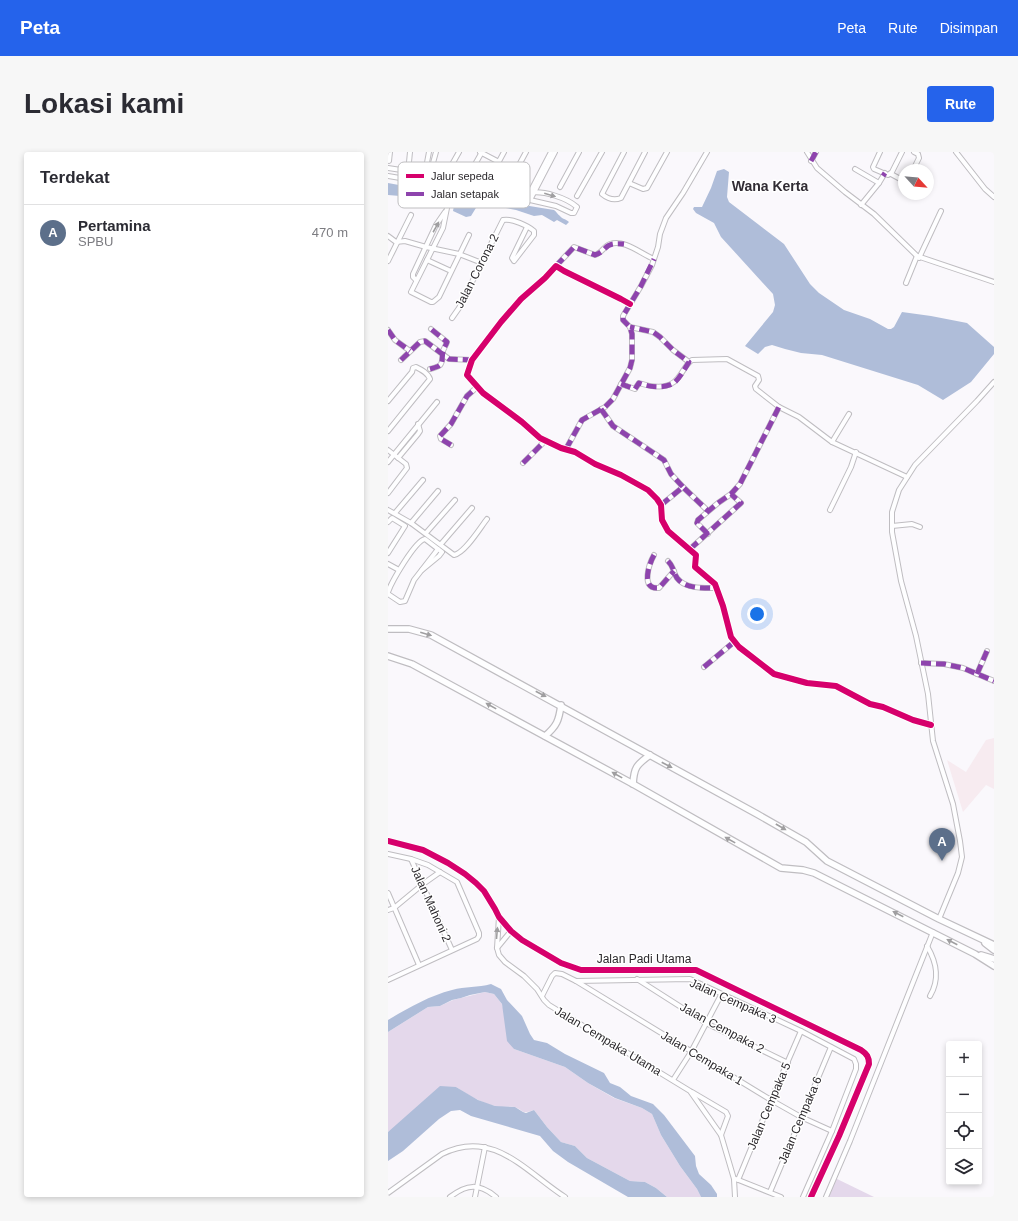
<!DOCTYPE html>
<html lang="id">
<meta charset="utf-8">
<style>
body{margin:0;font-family:Helvetica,sans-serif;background:#f7f7f7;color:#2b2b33}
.controls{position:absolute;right:12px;bottom:12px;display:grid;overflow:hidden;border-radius:4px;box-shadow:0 2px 6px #0003}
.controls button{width:36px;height:36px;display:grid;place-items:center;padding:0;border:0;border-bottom:1px solid #e1e1e2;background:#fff;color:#2b2b33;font:20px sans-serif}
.compass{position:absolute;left:510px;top:12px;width:36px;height:36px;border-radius:50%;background:#fff;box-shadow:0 2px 6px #0003;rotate:116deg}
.you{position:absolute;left:369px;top:462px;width:14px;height:14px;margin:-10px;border:3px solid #fff;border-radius:50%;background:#1a73e8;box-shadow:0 0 0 6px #1a73e833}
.badge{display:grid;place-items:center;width:26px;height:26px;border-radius:50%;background:#2563eb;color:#fff;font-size:13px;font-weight:700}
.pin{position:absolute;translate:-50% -33px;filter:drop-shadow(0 1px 2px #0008)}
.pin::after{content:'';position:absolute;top:21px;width:14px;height:12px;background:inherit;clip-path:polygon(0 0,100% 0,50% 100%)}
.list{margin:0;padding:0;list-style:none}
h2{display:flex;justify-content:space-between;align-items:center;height:52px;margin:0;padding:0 16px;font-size:17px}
h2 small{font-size:13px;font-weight:400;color:#7c7c81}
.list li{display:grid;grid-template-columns:26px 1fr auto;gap:12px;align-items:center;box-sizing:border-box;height:56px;padding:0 16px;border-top:1px solid #e1e1e2}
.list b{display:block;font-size:15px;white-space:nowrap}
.list p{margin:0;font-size:13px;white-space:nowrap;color:#7c7c81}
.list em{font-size:13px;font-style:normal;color:#7c7c81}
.icon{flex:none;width:22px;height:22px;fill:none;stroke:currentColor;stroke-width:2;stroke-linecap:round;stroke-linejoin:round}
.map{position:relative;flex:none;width:606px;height:1045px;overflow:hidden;border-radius:4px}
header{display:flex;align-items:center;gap:24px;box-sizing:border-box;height:56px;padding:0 20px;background:#2563eb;color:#fff}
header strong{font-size:19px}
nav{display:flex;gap:22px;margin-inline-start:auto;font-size:14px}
.intro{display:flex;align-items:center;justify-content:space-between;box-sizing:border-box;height:96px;padding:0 24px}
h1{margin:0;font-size:28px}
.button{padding:10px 18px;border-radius:4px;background:#2563eb;color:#fff;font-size:14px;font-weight:700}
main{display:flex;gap:24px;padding:0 24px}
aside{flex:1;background:#fff;border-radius:4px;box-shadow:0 2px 6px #0003}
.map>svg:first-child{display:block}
.industrial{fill:#f7ebf0}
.green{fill:#e4d8eb}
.water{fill:#afbdd9}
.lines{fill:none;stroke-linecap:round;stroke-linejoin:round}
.minor-casing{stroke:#bfbdc1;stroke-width:6}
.tertiary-casing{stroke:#bfbdc1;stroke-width:8}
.minor{stroke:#fefeff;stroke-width:4}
.tertiary{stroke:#fefeff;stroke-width:5.5}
.quiet{stroke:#8e44ad;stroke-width:5;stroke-dasharray:10 5;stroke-linecap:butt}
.cycleway-casing{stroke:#fff;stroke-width:8}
.cycleway{stroke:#d6006c;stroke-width:6}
.oneway{fill:#9f9ea0}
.labels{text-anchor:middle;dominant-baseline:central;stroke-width:3;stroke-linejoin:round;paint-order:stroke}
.street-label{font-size:12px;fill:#2b282c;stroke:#fff}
.quarter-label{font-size:14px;font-weight:bold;fill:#312c34;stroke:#fff}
.key{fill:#fff;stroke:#bfbec0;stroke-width:1}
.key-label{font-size:11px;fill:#2b282c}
</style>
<header>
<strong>Peta</strong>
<nav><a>Peta</a><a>Rute</a><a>Disimpan</a></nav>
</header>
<div class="intro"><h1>Lokasi kami</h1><a class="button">Rute</a></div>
<main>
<aside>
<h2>Terdekat<small></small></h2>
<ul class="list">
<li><span class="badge" style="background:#5c6f8a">A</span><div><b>Pertamina</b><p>SPBU</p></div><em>470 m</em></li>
</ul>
</aside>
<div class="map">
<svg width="606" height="1045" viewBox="0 0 606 1045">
<rect width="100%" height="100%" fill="#faf8fc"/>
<path class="industrial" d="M606,586V637L598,633L575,660L559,608L578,620L598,588Z"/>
<g class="green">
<path d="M97,840L106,842L114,852L126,897L177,915L200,931L226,946L254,956L264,962L273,983L292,1014L309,1037L313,1045H279L268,1036L257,1030L242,1029L199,1006L187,994L173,990L159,975L146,958C131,963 137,958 126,955C120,954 113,956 107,954C93,951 81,943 68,935L0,980V880L40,855L52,854L65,848Z"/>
<path d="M445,1025L486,1045H436Z"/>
</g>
<g class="water">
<path d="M336,17L341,20L339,45L341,50L396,92L422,132L431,141L456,158L482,167L500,177H503L506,175L514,160L543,164L579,171L606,195V202L583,230L555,248L530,233L434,203L413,201L397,197L384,193L377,195L370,202L357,194L385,160L387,153L385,142L333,85L326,71L308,61L305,57L306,55H314L323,36L329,19Z"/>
<path d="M0,31L54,41V44L56,45L53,54L47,56L24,45L0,43Z"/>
<path d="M74,43L166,58C169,60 169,62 172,64C174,67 178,67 181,70L178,73L169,68L166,70L154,63L146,64L128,58L91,51L83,64L78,65L65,59L67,48H69L71,44Z"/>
<path d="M103,832L113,837L119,848L134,864L142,882L146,888L159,891L177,902L216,921L222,931L232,935L243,944L265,952L276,963L307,1004L308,1014L311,1022L323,1033L329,1042V1045H313L309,1037L292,1014L273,983L264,962L254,956L227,946L200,931L177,915L126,897L119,889L114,852L106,842L97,840L82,843L73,846L64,848L52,854L40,855L0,880V868C20,856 41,844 64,838C77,834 90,836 103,832Z"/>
<path d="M52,934L68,935L90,948L107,954L127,955L135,960L138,961L146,958L159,975L173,990L187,994L199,1006L242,1029L257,1030L268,1036L279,1045H240L180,1010L165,999L152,984L83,964L72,958L63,959L51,967L15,999L0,1009V980Z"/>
</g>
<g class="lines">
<g class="minor-casing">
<g id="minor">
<path d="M92,0L111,10"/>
<path d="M236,0L214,42C220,47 226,49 233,46L257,0"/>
<path d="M419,0L429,16L457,40L486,62L529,104L606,130"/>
<path d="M492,0L485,15L486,17L500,23L504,20L514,0"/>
<path d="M568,0L597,37L606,45"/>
<path d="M1,9L2,0"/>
<path d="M423,9L428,0"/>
<path d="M21,10L22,0"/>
<path d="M0,16L52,24L141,41C155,38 179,46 189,55L186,61H183L168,54L142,48L0,24"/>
<path d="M62,16L71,0"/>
<path d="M467,17L491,31"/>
<path d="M525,18L531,6L530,2L526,0"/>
<path d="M37,21L41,0"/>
<path d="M82,21L94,0"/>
<path d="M42,22L48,0"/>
<path d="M503,22L516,29"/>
<path d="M125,24L138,0"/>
<path d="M65,26L55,76L23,140L43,150H45L51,145L81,83"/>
<path d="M102,26L116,0"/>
<path d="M241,31L255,37L259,36L279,0"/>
<path d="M172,35L191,0"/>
<path d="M189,44L214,0"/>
<path d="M138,48L163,0"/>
<path d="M142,48L167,0"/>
<path d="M473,53L491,31L497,21"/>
<path d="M0,84L8,90L17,89L38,95L71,102L94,111"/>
<path d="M531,106L553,59"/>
<path d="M39,108L63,119"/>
<path d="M0,109L23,63"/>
<path d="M168,114L186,95L207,103C214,101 216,94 222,92C237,87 253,102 266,107"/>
<path d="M28,128L25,125V122L48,73L57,60"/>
<path d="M518,131L529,104"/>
<path d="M242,152L233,147L176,119L168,114L157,126L133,147L113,170L84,208L79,223L95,241L134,270L152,286L173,296L187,300L207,312L233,323L260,338L269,347L273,353L274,368L280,379L308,403L307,415L327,432L335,454L343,485L351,495L386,522L419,531L448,534L482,552L495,555L525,568L543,573"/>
<path d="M64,166L71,156L115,68C124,66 140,74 146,79V83L126,109L124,106L139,75"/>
<path d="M242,175L265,180L272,185L285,198L301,210"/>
<path d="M0,178L7,188L22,199"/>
<path d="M13,208L32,190L37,189L61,207L84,208"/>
<path d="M42,217C57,213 53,212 55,199C56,196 58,193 59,190L43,177"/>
<path d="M233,232L247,237L251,231C263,235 281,238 290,226C295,220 298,212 304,208L339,207L370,224L371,228L367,234L368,237L391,255L411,265L444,290L519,325"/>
<path d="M0,249L24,220L25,216L28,215C34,218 40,221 42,227L0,279"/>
<path d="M213,257L225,274L276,308L283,322L295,335"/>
<path d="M444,290L461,262"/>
<path d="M63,293L53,287L52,284L63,272L79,244L89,235"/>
<path d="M178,297L194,268L217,255L225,247L242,216L244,208V182L242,175L235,168V164L253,134L264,113L270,95L272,82L278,66L295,41L319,0"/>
<path d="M0,298L18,312L19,316L0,341"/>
<path d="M10,306L30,282L32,279L30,272"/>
<path d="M0,310L49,250"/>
<path d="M135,311L158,288"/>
<path d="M273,353L295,335L320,359"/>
<path d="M0,358L23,371L66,403C77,401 92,376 99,367"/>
<path d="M442,358L463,315L468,300"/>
<path d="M7,361L35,328"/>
<path d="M0,370L4,366L17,374L0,401"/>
<path d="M23,371L50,339"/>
<path d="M504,374L524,372L532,375"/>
<path d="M38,381L67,348"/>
<path d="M320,382L309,371L310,368L330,351L343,342L352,332L391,255"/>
<path d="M53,392L84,356"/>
<path d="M302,397L353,351L343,342"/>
<path d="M266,403C261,412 252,438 271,436L286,419"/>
<path d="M280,409C286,415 285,420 289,426C297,437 316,436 328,436"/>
<path d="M0,412L11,418"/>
<path d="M0,440C4,429 27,389 37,387L54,400L51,404L34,418"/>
<path d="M0,442L12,450L17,449L26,428L50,397"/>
<path d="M533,511L556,512L575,516L606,529"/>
<path d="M316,515L346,490"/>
<path d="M589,522L599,499"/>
<path d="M0,689L35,698L60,711L77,722L88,731L96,739L107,757L111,765L123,779L134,788L173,811L193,818H308L473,898C479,902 481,905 481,912L451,984L423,1045"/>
<path d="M0,702L23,707L40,713L69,730L91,781V784L89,787L0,828"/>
<path d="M23,707L64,798"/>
<path d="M0,741L31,813"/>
<path d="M0,758L6,756L35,732L52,720"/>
<path d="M111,765L109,796L111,803L117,810L136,824L149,837L156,848L161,853L302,939L333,983L346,1027L347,1045"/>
<path d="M551,767L570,721L574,705L572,689L565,652L545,589L540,542L528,484L513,429L504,380V360L511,338L527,313L589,249L606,230"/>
<path d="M539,794C549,811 552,827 542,844"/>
<path d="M109,796L123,779"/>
<path d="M249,827L318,871L400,911"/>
<path d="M188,829L383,948L413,965L444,979"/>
<path d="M154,844L164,824L167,821L174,822L188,829L302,827L413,879L466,907L468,912V917L444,979L415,1045"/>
<path d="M285,928L303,900L333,843"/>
<path d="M304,940L338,960L340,964L333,983"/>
<path d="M348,1027L393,1045"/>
<path d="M350,1028L383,948L413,879"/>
<path d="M382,1040L443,895"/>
<path d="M0,1041L54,1002C105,976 138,1020 177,1045"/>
<path d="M62,1045C79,1032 91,1031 108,1045"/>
<path d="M87,1045L97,995"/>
<path d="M438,1045L462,989L545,780"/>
</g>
</g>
<g class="tertiary-casing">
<g id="tertiary">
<path d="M0,477H21L43,483L369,662L418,690L439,709L551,767L606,793"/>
<path d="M0,504L24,512L245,632L393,716L415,718L426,721L587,802L606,814"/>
<path d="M157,584C169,574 171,568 173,553"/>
<path d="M245,632C246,616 248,613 262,603"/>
<path d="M597,791L606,798"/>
<path d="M593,803L606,807"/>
</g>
</g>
<use href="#minor" class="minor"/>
<use href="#tertiary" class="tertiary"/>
<g class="quiet">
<path d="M423,9L428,0"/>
<path d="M495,24L497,21"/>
<path d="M168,114L186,95L207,103C221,98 214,90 236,92"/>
<path d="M0,178L7,188L22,199"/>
<path d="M13,208L32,190L37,189L61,207L84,208"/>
<path d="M42,217C57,213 53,212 55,199C56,196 58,193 59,190L43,177"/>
<path d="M233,232L247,237L251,231C261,235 276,237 286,231C292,226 297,216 301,210L285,198L272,185L265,180L242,175"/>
<path d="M213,257L225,274L276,308L283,322L295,335"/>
<path d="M63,293L53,287L52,284L63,272L79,244L89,235"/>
<path d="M178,297L194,268L217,255L225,247L242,216L244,208V182L242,175L235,168V164L253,134L266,107"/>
<path d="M135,311L158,288"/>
<path d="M273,353L295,335L320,359"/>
<path d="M320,382L309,371L310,368L330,351L343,342L352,332L391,255"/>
<path d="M302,397L353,351L343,342"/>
<path d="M266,403C261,412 252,438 271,436L286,419"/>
<path d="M280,409C286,415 285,420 289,426C297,437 316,436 328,436"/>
<path d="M533,511L556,512L575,516L606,529"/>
<path d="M316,515L346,490"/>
<path d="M589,522L599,499"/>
</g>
<g class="cycleway-casing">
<g id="cycleway">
<path d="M242,152L233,147L176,119L168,114L157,126L133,147L113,170L84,208L79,223L95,241L134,270L152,286L173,296L187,300L207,312L233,323L260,338L269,347L273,353L274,368L280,379L308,403L307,415L327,432L335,454L343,485L351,495L386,522L419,531L448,534L482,552L495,555L525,568L543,573"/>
<path d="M0,689L35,698L60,711L77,722L88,731L96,739L107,757L111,765L123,779L134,788L173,811L193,818H308L473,898C479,902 481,905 481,912L451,984L423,1045"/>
</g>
</g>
<use href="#cycleway" class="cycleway"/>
</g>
<defs><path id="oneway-solid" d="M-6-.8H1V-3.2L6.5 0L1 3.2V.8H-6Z"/></defs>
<g class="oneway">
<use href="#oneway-solid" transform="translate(162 43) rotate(16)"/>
<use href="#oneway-solid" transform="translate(48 75) rotate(-61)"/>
<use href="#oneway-solid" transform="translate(38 482) rotate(16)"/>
<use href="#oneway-solid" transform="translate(153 542) rotate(28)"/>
<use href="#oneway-solid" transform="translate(103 554) rotate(-151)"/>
<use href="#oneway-solid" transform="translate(279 613) rotate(28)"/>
<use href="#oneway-solid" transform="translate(229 623) rotate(-151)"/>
<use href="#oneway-solid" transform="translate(393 675) rotate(30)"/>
<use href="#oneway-solid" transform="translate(342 688) rotate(-151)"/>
<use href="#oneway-solid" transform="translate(510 762) rotate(-153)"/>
<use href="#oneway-solid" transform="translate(109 781) rotate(-85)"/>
<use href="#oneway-solid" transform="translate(564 790) rotate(-153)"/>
</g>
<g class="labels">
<g class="street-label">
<text transform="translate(89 119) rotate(-63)">Jalan Corona 2</text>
<text transform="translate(43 752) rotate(66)">Jalan Mahoni 2</text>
<text x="256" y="807">Jalan Padi Utama</text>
<text transform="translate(345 849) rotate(24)">Jalan Cempaka 3</text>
<text transform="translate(334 876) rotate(28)">Jalan Cempaka 2</text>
<text transform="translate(220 889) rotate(31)">Jalan Cempaka Utama</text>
<text transform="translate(314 906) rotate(31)">Jalan Cempaka 1</text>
<text transform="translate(381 954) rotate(-67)">Jalan Cempaka 5</text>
<text transform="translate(412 968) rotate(-67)">Jalan Cempaka 6</text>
</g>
<g class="quarter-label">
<text x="382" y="34">Wana Kerta</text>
</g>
</g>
<rect x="10" y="10" width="132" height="46" rx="6" class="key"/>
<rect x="18" y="22" width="18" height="4" fill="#d6006c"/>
<rect x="18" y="40" width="18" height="4" fill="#8e44ad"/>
<g class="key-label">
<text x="43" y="28">Jalur sepeda</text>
<text x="43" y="46">Jalan setapak</text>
</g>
</svg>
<div class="controls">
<button>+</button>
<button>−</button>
<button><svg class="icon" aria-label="locate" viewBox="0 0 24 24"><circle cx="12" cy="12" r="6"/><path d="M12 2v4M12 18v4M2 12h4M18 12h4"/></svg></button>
<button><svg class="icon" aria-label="layers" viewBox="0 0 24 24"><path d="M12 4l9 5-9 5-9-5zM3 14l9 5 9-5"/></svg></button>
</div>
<svg class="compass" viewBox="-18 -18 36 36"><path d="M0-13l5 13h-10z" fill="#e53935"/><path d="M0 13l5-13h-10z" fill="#7c7c81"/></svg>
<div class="you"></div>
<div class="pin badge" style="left:554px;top:709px;background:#5c6f8a">A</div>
</div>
</main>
